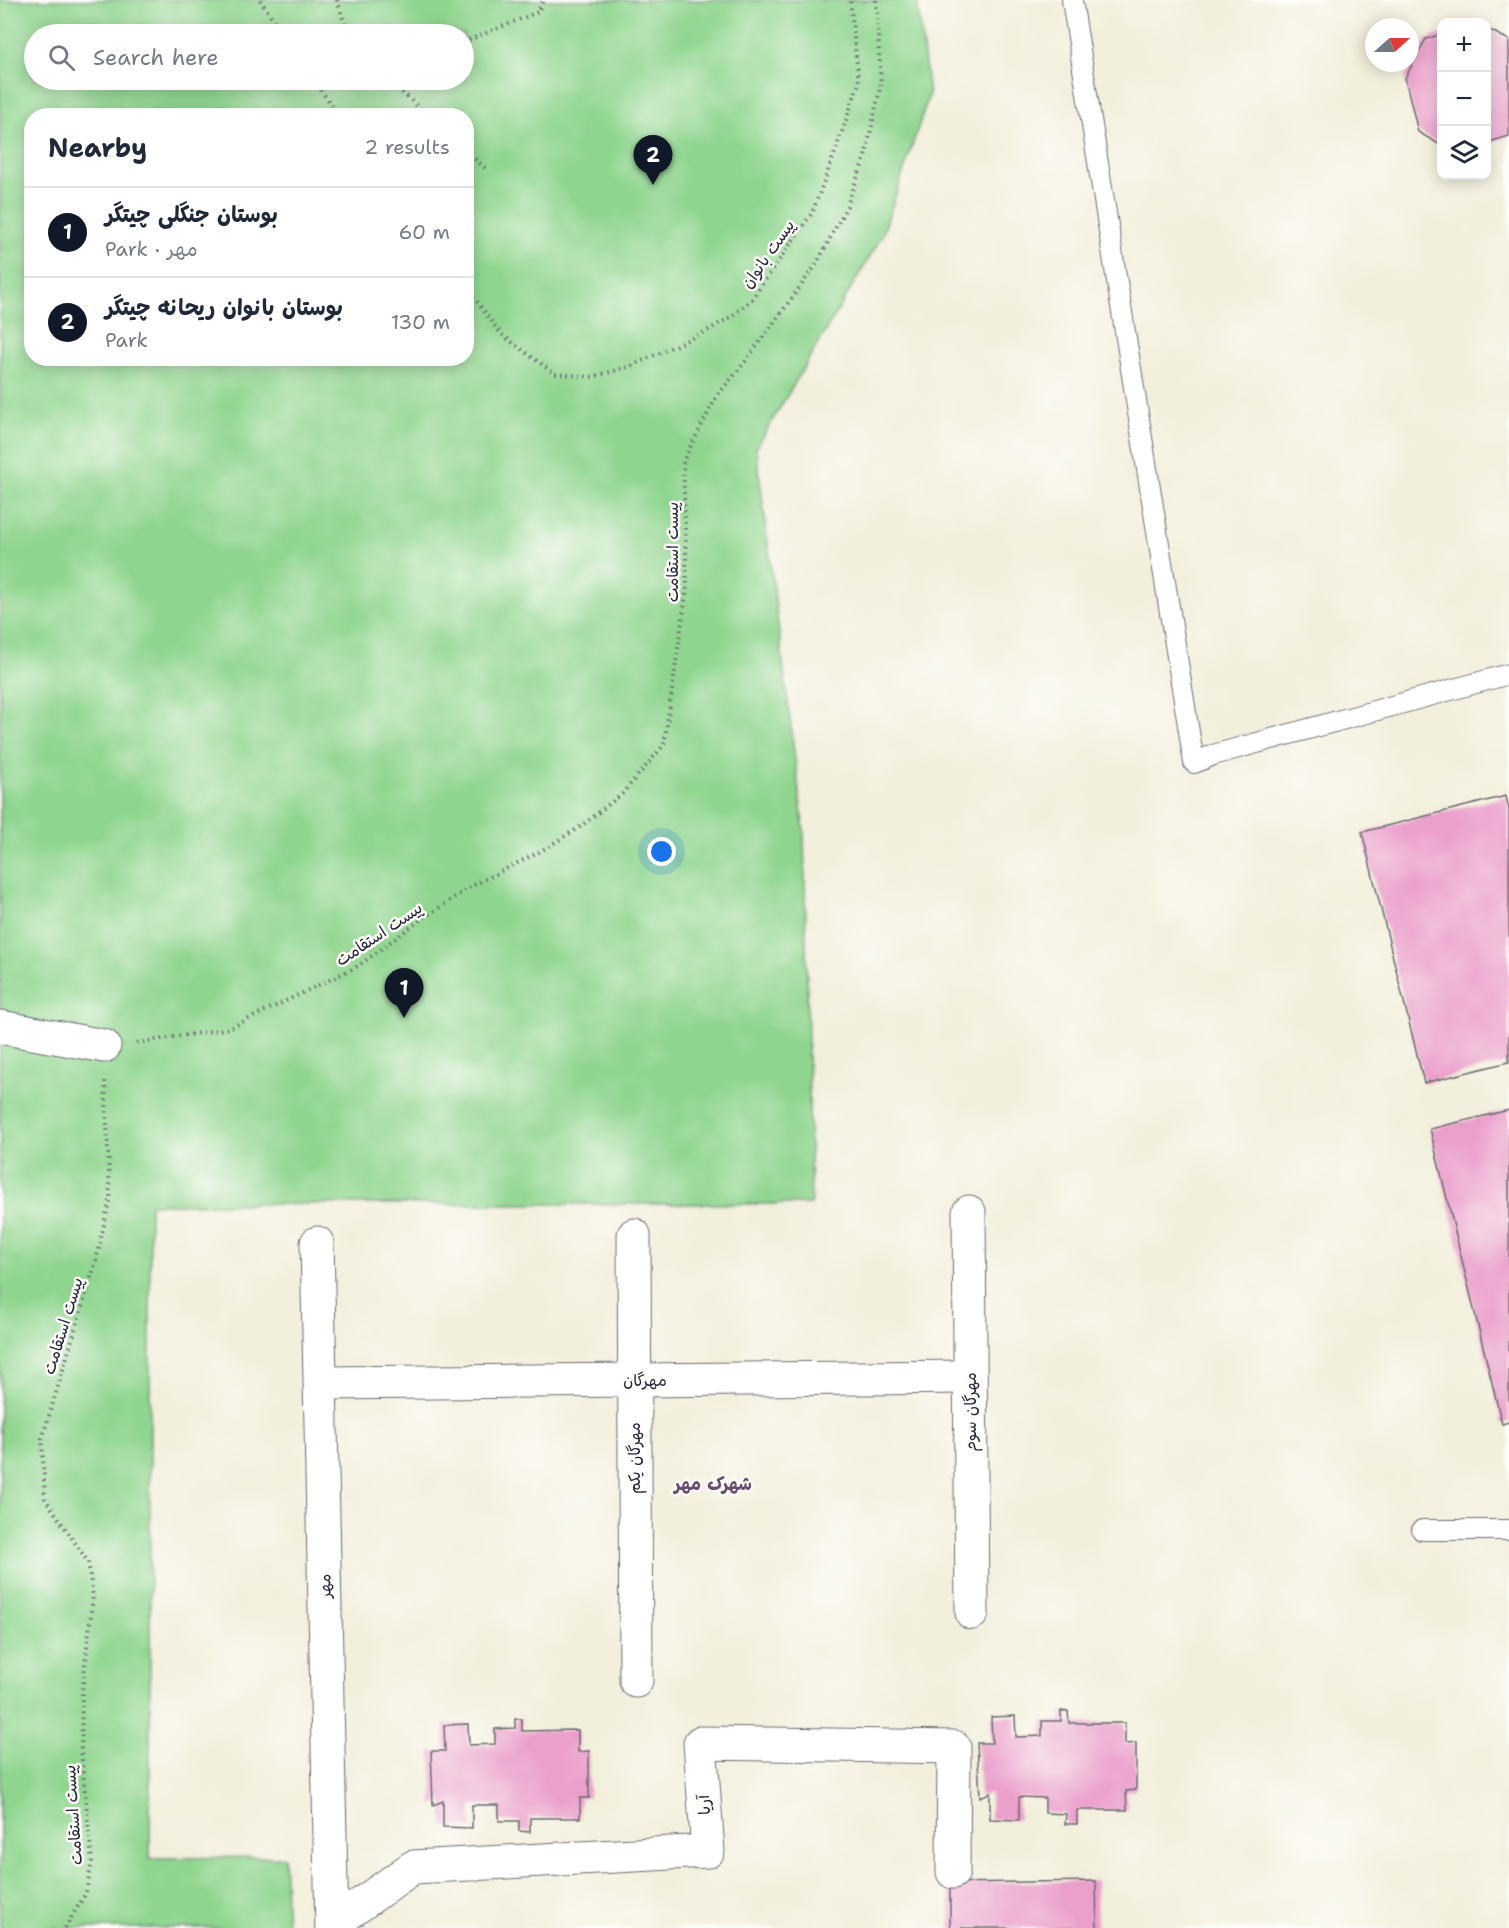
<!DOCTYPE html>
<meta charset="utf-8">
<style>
body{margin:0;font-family:"Shantell Sans","Playpen Sans Arabic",sans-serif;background:#f2f2f3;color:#1f2937}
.controls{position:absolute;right:18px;top:18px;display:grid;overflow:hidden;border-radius:12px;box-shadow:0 3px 15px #0003}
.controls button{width:54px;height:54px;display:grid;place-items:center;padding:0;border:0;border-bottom:2px solid #e0e1e3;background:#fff;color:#1f2937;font:30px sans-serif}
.compass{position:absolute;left:1365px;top:18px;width:54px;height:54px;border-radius:50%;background:#fff;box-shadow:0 3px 15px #0003;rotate:69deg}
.you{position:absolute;left:662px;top:852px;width:21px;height:21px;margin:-15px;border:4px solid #fff;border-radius:50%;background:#1a73e8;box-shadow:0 0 0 9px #1a73e833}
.badge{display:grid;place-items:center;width:39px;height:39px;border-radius:50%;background:#111827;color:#fff;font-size:20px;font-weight:700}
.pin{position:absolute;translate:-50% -50px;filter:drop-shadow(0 2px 3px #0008)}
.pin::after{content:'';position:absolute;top:32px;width:21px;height:18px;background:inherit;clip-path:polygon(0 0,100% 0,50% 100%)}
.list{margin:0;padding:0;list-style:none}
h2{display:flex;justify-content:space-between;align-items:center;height:78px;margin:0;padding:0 24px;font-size:26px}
h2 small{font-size:20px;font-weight:400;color:#747a83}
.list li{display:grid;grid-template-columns:39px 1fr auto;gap:18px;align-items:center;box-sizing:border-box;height:90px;padding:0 24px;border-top:2px solid #e0e1e3}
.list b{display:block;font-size:22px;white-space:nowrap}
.list p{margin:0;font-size:20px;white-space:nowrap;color:#747a83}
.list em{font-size:20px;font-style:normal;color:#747a83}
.icon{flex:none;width:33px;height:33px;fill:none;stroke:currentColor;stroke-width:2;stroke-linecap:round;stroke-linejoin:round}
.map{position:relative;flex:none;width:1509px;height:1928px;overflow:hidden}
.search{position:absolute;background:#fff;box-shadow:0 3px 15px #0003;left:24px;top:24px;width:450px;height:66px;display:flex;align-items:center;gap:15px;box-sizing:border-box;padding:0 21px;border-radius:33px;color:#747a83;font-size:22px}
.panel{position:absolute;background:#fff;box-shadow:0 3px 15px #0003;left:24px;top:108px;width:450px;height:258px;border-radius:24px}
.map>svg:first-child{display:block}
.green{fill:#8fd58f;stroke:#587c65;stroke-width:1.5;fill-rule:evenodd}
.building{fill:#eba0cc}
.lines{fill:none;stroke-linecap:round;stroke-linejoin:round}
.lane-casing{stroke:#6b6a73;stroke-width:22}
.street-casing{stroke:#6b6a73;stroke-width:35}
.path{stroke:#6b6a73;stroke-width:4;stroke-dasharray:1.5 4.5;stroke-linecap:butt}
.lane{stroke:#fff;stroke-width:20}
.street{stroke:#fff;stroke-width:33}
.labels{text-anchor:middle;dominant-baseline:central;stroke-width:5;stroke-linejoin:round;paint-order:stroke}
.street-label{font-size:16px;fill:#22223b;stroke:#fdfcf7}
.neighbourhood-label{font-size:18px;font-weight:bold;fill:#684e6e;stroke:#fdfcf7}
</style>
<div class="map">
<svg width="1509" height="1928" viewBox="0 0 1509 1928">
<rect width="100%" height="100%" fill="#fdfcf7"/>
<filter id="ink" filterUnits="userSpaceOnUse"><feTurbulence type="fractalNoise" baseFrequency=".0167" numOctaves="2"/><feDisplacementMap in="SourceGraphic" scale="12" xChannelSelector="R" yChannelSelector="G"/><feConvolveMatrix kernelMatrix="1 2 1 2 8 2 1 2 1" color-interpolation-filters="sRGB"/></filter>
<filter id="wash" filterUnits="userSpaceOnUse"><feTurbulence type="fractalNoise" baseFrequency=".008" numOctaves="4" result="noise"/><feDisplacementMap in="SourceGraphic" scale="24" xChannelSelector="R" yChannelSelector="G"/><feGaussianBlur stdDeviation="1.35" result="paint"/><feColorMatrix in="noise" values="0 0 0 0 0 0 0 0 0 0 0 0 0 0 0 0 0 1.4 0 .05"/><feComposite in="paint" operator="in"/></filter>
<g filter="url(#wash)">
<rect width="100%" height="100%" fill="#f2efdc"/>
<path class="green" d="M0,0H917L929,95L882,236L756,448L804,831L811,1204H150V1858L284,1857L287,1928H0ZM34,34H464V80H34ZM32,116H466V358H32Z"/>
<g id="blocks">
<g class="building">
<path d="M1486,28L1509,40V136L1486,143Z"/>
<path d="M1442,34V146L1418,132L1405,78L1426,39Z"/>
<path d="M1506,796L1509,809V1062L1424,1083L1362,832Z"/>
<path d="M1509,1110V1422L1502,1424L1430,1129Z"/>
<path d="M1061,1711H1068L1069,1723H1125V1744L1136,1743V1790L1126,1791L1127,1810H1077V1824H1065L1066,1814L1045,1813V1798L1019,1797V1820L990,1819V1793L980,1797L977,1743H992L991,1717L1015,1716L1016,1737L1042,1736V1721H1061Z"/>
<path d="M515,1719H522V1731L578,1730V1752L589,1751V1798H580V1818H530V1832L519,1831V1821H499V1805H472V1828L443,1827V1801L433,1805L431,1751H445L444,1725L468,1724L469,1745L495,1744V1729L515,1728Z"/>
<path d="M1096,1881L1097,1928H950V1883Z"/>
</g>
</g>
</g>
<g filter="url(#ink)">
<use href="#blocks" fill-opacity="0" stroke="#6b6a73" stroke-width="1.5"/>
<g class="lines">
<g class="lane-casing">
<g id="lane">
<path d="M1072,0L1194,763L1213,755L1509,674"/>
<path d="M1422,1530H1509"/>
</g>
</g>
<g class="street-casing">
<g id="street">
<path d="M0,1027L104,1046"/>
<path d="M969,1212L972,1613"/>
<path d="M634,1235L636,1681"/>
<path d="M317,1243L332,1928"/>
<path d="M321,1383L970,1377"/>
<path d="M332,1925L413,1867L708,1851L700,1743L954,1747L953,1872"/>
</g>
</g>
<g class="path">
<path d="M260,0L283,34"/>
<path d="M337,0L348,34"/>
<path d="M431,34L446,30L455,34"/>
<path d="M464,39L466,41L538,12L543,0"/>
<path d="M314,80L339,116"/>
<path d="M389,80L428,116"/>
<path d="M466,151L485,168"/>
<path d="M466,287L501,334L555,374L593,377L631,366L707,331L732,316L752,299L812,213L834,155L859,83L850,0"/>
<path d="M137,1043L230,1028L358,966L419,921L470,887L539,852L580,827L622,794L664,745L687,587L683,461L717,396L745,362L816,265L847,206L865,157L881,84L876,0"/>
<path d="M65,1928L86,1893L92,1861L81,1752L82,1692L93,1596L88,1562L45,1498L42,1439L96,1261L110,1197L105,1078"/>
</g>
<use href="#lane" class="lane"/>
<use href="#street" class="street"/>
</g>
</g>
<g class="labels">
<g class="street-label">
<text transform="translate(768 254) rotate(-55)">پیست بانوان</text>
<text transform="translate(672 552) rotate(-90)">پیست استقامت</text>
<text transform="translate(379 934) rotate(-34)">پیست استقامت</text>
<text transform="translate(63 1326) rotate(-73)">پیست استقامت</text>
<text x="645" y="1380">مهرگان</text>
<text transform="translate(970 1412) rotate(-90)">مهرگان سوم</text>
<text transform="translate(634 1458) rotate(-90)">مهرگان یکم</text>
<text transform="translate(325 1586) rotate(-91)">مهر</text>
<text transform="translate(704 1805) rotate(-94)">آریا</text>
<text transform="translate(73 1815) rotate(-94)">پیست استقامت</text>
</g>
<g class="neighbourhood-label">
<text x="713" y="1484">شهرک مهر</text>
</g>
</g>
</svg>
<div class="controls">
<button>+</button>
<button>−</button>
<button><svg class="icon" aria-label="layers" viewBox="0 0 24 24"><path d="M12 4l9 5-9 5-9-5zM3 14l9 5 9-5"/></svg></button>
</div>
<svg class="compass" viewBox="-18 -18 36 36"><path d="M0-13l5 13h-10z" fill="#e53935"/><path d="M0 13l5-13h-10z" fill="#747a83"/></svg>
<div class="you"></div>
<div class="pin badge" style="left:404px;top:1018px">1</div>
<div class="pin badge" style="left:653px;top:185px">2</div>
<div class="search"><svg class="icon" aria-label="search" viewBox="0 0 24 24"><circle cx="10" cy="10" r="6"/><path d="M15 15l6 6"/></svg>Search here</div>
<section class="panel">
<h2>Nearby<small>2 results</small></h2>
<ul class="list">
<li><span class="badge">1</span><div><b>بوستان جنگلی چیتگر</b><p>Park · مهر</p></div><em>60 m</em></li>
<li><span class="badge">2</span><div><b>بوستان بانوان ریحانه چیتگر</b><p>Park</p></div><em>130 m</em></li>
</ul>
</section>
</div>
